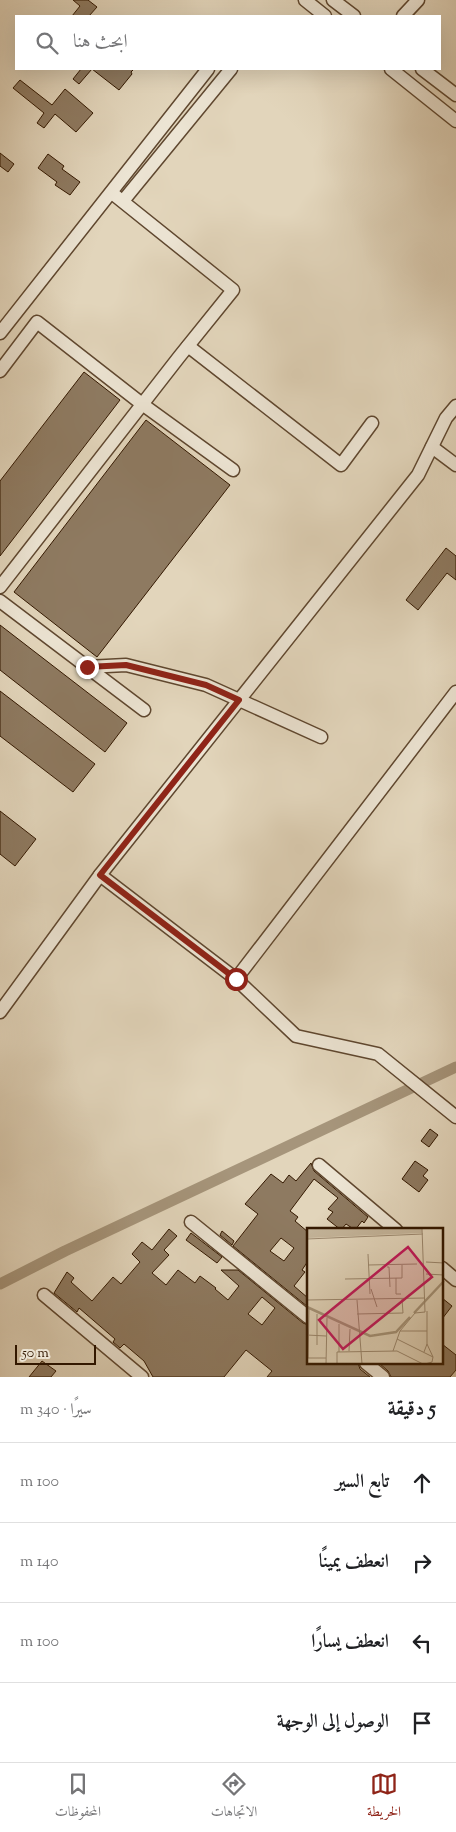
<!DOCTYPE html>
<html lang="ar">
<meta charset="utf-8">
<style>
body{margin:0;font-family:"Sorts Mill Goudy",Amiri,serif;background:#f6f6f6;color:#202124;direction:rtl}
.scale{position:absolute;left:15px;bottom:12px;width:81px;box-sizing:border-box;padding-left:5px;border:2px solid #331800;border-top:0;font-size:14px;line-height:18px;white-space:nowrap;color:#331800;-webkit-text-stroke:4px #ece4d3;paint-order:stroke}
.stop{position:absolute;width:15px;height:15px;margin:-11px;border:4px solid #8f2418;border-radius:50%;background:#fff}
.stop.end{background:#8f2418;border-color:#fff;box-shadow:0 1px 5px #0008}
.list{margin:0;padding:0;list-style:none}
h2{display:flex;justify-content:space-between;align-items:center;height:65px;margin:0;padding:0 20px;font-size:21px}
h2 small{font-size:16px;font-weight:400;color:#757577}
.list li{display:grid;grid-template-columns:32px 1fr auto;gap:15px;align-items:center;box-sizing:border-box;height:80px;padding:0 20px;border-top:1px solid #e0e0e0}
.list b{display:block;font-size:19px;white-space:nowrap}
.list em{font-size:16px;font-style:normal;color:#757577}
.icon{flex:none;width:28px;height:28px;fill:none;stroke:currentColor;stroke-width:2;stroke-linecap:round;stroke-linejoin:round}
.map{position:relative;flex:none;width:456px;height:1377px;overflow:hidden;direction:ltr}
.search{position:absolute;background:#fff;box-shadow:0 5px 20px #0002;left:15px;right:15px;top:15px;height:55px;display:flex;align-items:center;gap:12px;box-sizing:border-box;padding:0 18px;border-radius:0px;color:#757577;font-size:19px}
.sheet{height:385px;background:#fff}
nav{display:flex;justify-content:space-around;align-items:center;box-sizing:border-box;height:70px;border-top:1px solid #e0e0e0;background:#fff;font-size:14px;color:#757577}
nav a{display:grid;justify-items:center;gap:2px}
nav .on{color:#8f2418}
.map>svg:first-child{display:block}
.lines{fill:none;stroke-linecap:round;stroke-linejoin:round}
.canal{stroke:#a6957b;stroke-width:11}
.building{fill:#8e7a61;stroke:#331800;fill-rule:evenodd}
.minor-casing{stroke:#5f472f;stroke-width:15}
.minor{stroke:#ece4d3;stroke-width:12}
.route{stroke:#8f2418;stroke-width:6}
.inset-river{fill:none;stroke:#a6957b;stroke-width:2.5}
.inset-road{fill:none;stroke:#9c8970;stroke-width:1}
.view{fill:#c2185b;fill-opacity:0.15;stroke:#c2185b;stroke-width:2.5}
.inset-edge{fill:none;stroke:#331800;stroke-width:2.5}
</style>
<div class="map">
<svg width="456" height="1377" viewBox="0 0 456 1377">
<rect width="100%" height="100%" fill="#e2d5bb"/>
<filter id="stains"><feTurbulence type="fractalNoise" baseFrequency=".004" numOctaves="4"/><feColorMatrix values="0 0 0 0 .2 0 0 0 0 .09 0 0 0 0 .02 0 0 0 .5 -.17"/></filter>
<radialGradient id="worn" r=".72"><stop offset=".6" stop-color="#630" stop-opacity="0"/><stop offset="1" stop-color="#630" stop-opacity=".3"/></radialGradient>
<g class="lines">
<path class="canal" d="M0,1284L65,1251L456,1067"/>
</g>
<g class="building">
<path d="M73,0H88L97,7L89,16H72L80,6Z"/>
<path d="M81,69H92L79,84L73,79Z"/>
<path d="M92,69H134L131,72L132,74L119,90Z"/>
<path d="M20,80L52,105L65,89L93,113L76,132L55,114L44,128L37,123L44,113L13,88Z"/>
<path d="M0,153L14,164L8,172L0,166Z"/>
<path d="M48,154L64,166L62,169L80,182L70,195L55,185L57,182L38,168Z"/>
<path d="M84,372L120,400L0,556V481Z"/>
<path d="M146,420L230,485L97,657L14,592Z"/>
<path d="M446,548L456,556V580L447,573L418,610L406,600Z"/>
<path d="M0,625L127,723L105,752L0,670Z"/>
<path d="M0,691L95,764L73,792L0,736Z"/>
<path d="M0,811L36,839L15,866L0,854Z"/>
<path d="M430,1129L438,1135L429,1147L421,1141Z"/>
<path d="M415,1161L428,1170L423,1176L428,1180L419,1192L402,1179Z"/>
<path d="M311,1163L314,1171L368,1217L364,1223L362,1221L355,1230L346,1224L341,1230L327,1219L333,1212L328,1209L338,1198L314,1179L290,1211L298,1217L295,1221L308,1232V1261L302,1270L305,1272L294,1286L308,1298V1307L233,1246L258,1214L245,1204L271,1174L283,1183L289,1175L296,1181ZM281,1238L294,1248L284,1261L270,1251Z"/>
<path d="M169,1229L177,1236L164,1250L169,1255L152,1273L166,1285L178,1270L195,1283L200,1276L216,1288L215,1289L228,1300L239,1286L221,1270H238L303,1323L308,1325V1363H358L360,1369L370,1377H267L272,1371L246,1350L224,1377H153L144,1361L124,1344L120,1348L113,1342L115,1339L79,1308L77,1312L54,1293L67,1272L74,1278L71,1282L92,1301L113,1277L121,1284L140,1262L132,1254L142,1242L152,1250ZM262,1297L275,1308L262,1325L248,1314Z"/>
<path d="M222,1231L234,1241L232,1245L220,1235Z"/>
<path d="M191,1233L222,1257L217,1263L186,1240Z"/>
<path d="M442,1298L452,1306L442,1319Z"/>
<path d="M442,1344L456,1355V1370L450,1377H391L388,1371L379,1363H442Z"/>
<path d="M42,1361L56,1371L51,1377H29Z"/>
</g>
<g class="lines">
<g class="minor-casing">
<g id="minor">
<path d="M305,0L325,16"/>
<path d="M333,0L354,16"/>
<path d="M403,16L418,0"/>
<path d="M391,69L456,121"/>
<path d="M422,69L456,95"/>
<path d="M123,201L231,69"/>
<path d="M0,333L208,69"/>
<path d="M188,346L341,465L372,423"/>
<path d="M0,371L37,322L142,404L233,470"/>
<path d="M432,447L456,465"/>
<path d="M0,587L179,357L233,290L112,193"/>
<path d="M0,601L144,710"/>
<path d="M87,667L126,665L206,685L321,737"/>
<path d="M100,875L236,979L296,1036L378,1054L456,1117"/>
<path d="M236,979L456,692"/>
<path d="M0,1012L100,875L418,475L446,418L456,406"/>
<path d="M319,1165L396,1230"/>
<path d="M191,1222L308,1317"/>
<path d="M442,1268L456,1280"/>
<path d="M44,1295L142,1377"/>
<path d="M366,1363L383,1377"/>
</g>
</g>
<use href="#minor" class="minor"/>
</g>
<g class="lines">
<path class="route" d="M87,667L126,665L206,685L239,700L100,875L236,979"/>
</g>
<g transform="translate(307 1228)">
<rect width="136" height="136" fill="#e2d5bb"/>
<path d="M115,0V5L0,10V1Z" fill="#c4b59b"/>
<path class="inset-river" d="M0,79L63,108L89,104L103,89M107,85L137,53"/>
<path class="inset-road" d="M0,11L116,6M61,26L63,66M119,34L137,35M61,37L110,36M80,39H82L83,59M119,46L137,47M89,50V66H94M38,51L95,50V37M64,61L70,79M0,72L118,70M50,72L55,136M50,86L96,85L95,71M93,103H120M0,107L19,108M90,111L126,129M10,117V86M42,123L43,101M86,123L93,103L108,85L118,84L115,0M32,124V96M117,124L120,116V83M1,130L2,81M1,130H19M19,136L20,90M30,136V124L90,123L116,136M118,136L125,134L126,129L120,116"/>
<path class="view" d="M101,19L125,49L36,121L12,92Z"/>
<rect width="136" height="136" class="inset-edge"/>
</g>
<rect width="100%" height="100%" filter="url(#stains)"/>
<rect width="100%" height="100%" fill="url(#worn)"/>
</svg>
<div class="scale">50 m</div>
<div class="stop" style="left:236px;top:979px"></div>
<div class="stop end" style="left:87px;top:667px"></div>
<div class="search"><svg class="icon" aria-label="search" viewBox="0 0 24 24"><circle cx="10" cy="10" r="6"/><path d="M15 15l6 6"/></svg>ابحث هنا</div>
</div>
<section class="sheet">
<h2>5 دقيقة<small>سيرًا · 340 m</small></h2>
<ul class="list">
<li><svg class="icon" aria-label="ahead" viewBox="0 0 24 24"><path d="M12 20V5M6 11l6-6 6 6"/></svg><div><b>تابع السير</b></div><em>100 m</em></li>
<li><svg class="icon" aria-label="right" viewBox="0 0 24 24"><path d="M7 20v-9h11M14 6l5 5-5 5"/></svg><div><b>انعطف يمينًا</b></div><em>140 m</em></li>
<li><svg class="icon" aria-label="left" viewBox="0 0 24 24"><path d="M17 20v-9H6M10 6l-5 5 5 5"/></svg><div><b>انعطف يسارًا</b></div><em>100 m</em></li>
<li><svg class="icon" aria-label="arrive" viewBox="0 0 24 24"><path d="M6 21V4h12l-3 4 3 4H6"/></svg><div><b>الوصول إلى الوجهة</b></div></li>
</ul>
</section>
<nav>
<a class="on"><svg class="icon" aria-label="map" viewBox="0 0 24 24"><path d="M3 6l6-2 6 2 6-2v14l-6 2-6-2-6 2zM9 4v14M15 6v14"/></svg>الخريطة</a>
<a><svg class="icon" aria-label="directions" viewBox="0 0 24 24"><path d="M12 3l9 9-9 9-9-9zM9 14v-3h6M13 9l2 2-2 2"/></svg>الاتجاهات</a>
<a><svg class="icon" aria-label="saved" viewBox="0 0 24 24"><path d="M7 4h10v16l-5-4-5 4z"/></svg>المحفوظات</a>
</nav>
